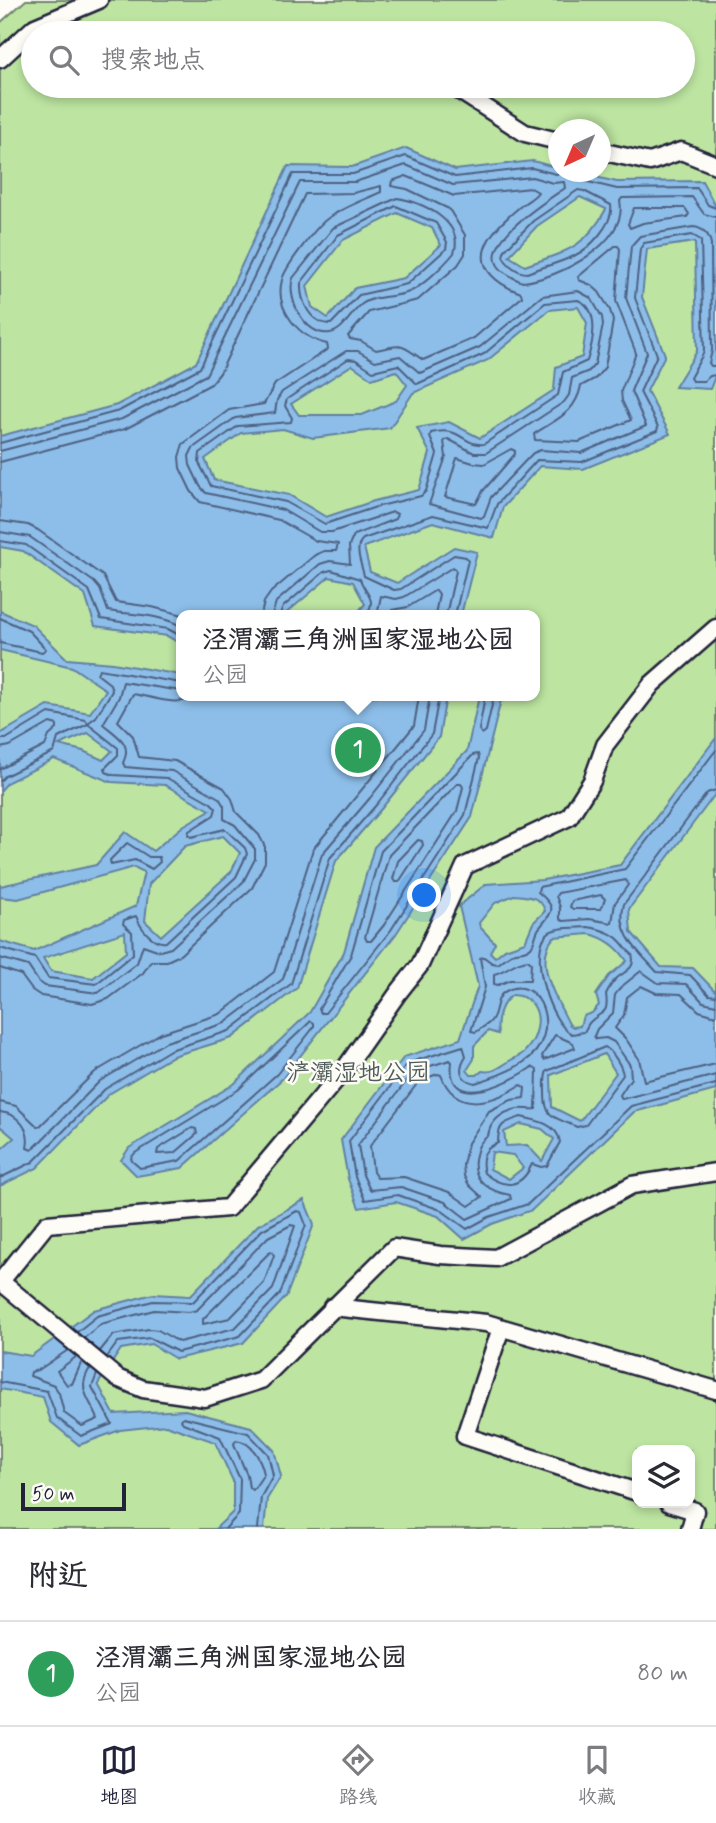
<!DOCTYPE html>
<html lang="zh">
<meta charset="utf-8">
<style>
body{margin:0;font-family:Mynerve,"LXGW WenKai TC",sans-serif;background:#f7f7f7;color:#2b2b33}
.controls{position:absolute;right:21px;bottom:21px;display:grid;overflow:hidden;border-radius:14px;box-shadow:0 4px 10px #0003}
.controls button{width:63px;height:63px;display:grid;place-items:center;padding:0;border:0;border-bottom:2px solid #e1e1e2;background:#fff;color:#2b2b33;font:35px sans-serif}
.compass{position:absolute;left:548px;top:119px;width:63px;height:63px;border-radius:50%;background:#fff;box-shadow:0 4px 10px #0003;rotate:224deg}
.scale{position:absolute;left:21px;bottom:18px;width:105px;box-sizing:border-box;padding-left:7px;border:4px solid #22223b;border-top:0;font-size:19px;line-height:24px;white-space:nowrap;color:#22223b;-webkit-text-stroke:5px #fdfcf7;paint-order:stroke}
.you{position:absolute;left:425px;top:896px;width:24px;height:24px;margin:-18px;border:5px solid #fff;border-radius:50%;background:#1a73e8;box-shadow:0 0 0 10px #1a73e833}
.badge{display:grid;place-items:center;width:46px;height:46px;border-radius:50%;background:#22223b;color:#fff;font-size:23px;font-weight:700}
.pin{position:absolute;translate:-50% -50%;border:4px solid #fff;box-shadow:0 2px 7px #0006}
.popup{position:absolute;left:176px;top:610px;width:364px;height:91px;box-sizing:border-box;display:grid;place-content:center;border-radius:14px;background:#fff;filter:drop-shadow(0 2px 5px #0005);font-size:23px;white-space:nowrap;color:#7c7c81}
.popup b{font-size:26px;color:#2b2b33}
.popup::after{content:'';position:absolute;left:50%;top:100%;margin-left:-14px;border:14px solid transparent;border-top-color:#fff}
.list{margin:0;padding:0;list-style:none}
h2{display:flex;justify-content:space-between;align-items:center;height:91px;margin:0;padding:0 28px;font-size:30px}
h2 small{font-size:23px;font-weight:400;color:#7c7c81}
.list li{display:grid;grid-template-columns:46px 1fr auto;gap:21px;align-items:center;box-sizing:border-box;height:105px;padding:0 28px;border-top:2px solid #e1e1e2}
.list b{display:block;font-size:26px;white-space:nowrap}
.list p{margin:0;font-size:23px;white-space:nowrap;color:#7c7c81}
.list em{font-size:23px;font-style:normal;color:#7c7c81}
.icon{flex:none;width:38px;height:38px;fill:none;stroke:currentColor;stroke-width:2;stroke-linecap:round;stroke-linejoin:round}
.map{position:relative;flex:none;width:716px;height:1529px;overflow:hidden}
.search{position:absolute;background:#fff;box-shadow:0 4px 10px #0003;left:21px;right:21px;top:21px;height:77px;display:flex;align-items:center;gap:18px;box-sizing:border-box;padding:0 24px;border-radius:38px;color:#7c7c81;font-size:26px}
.sheet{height:196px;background:#fff}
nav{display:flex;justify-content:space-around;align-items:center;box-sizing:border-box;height:98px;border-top:2px solid #e1e1e2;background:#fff;font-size:19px;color:#7c7c81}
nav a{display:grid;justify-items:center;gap:4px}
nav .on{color:#22223b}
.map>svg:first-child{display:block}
.green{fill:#bde5a1;stroke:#70846e;stroke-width:2;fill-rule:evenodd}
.water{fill:#8dbee9;stroke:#6280a3;stroke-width:2;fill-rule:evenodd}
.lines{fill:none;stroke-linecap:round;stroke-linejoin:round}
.shore{stroke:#4d6081;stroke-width:2}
.minor-casing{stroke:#22223b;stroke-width:21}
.minor{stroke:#fdfcf7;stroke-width:16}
.labels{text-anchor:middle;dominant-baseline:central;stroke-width:5;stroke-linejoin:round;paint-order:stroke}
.park-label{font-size:24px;fill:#505c5a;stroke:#fdfcf7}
</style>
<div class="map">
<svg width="716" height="1529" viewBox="0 0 716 1529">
<rect width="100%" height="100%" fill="#fdfcf7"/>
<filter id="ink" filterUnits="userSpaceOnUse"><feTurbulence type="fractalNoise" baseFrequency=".0143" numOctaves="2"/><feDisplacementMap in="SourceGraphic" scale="14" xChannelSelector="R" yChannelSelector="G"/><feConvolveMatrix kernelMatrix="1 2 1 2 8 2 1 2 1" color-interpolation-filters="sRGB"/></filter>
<g filter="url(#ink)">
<path class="green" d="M26,0H716V1529H0V60L67,4L28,23L0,52V23ZM33,33H683V86H33ZM558,130H600V172H558ZM181,615H535V696H181ZM637,1450H690V1503H637Z"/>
<g class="water">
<path d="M406,148L455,170L533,161L558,168V172H574L617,182L702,181L716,207V374L710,389L675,387L697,351L695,242L647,249L642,297L665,355L647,391L670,434L583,469L540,466L503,507L494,538L433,522L364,547L370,572L397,583L454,547L477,552L461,615H355L365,604L353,582L329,577L284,615H181V644L167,636L95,626L85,595L23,551L0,547V436L117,405L196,363L288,166L352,167ZM580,197L606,209C585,249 564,252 525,266L509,256L537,226ZM397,213L432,228L441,245L404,278L355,288L328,318L312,307L307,286L343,240ZM578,307L587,323L582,357L556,367L554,390L480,438L449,422L417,428L430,453L419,490L374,501L326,517L289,495L214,480L205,459L241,433L283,429L313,438L390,428L413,393L488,360L549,310ZM352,365L372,379L396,371L407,385L396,401L362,415H299L291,404Z"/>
<path d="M0,611L33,625L67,659L113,663L181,675V696H446L439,737L382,808L336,861L297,988L232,1038L173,1056L109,1094L37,1168L0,1186V1150L14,1138L0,1126V941L34,951L136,906L144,872L134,867L18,899L0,897V886L96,865L125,832L153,851L183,826L210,810L165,785L111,782L54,759L8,782L0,791V734L48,706L90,713L106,690L72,667L0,650ZM88,733L112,751L103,760L83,751L59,745ZM223,836L240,853L231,872L161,936L145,921L149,884L185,846ZM125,932L126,952L93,978L51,971L43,958Z"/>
<path d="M479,696H502L472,817L396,934L282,1079L182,1168L137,1176L121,1160L129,1148L234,1084L310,1012L344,952L374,847L467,751Z"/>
<path d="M716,738V793L629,909L631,932L661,967L693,968L716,992V1090L634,1112L532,1210L492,1224L464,1239L438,1216L396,1202L359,1208L348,1179L341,1140L404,1057L460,1039L478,986L459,906L486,884L543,880L620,865ZM514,895C527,896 541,896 545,911L533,923L525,942L505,949L495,957L490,952L495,943L480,927L479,923L495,903ZM589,934C607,938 618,947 627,961L609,976L596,995L599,1005L592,1013L583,1016L580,1026L573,1027L569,1024C558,1001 532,962 554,937ZM513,995C544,997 543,1032 526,1050C521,1057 514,1057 508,1062C498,1068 494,1073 482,1071L477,1075H471L467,1070L474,1059V1046L488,1031L498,1034C496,1021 500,1002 513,995ZM604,1054L616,1073L580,1121L552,1107L551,1075ZM521,1124L542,1129L554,1139L542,1161L527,1145L506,1146L504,1132ZM492,1152L513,1155L523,1168L509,1179L490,1169Z"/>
<path d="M304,1200L314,1224L286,1297L243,1343L176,1359L151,1344L121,1349L98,1384L114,1414L185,1410L251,1427L274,1450L281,1476L267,1499L264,1529H215L233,1512V1481L215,1442L166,1425L120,1430L79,1445L51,1422L43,1397L0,1389V1351L31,1356L94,1310L153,1294L190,1296L258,1225Z"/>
</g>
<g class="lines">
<g class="shore">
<path d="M579,172L584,181L617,189L697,188L708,205L716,208"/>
<path d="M406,176L454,196L531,188L538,192C534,198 527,201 522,205C505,219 475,244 486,267C492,280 509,289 521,293L522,297L474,338L423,360C401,345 405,343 376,350L361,341L350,339L348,336L369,312L418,300L458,265L465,254V235L449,209L407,189L391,186L392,181Z"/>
<path d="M578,190L584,191L611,205C614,224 589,249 574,256C559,263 543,267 527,273C518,273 506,264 503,256L505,250L533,221Z"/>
<path d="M397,198C421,201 465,222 454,253C446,263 421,288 409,292C395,298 374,295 362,304C351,312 344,331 330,333C305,337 286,298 293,278L333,228Z"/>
<path d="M396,206L436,223L447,242L446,249L407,284L359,295L331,324C310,324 300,301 301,283L338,235Z"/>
<path d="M634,208H685L689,214L687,217L643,223L630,228L628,224Z"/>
<path d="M615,246H618L620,249L616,301L636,353L621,391L622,401L631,420L579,442L535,440L534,434C556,419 575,414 581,386L596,378L605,367L613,321L610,310L599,292L591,285L579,280L578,277Z"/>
<path d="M578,300C601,309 593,343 587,361L563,372L558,395L484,444C462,446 461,425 431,433L430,437L437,454L426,491L421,496L376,507L325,524L286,502L211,486L199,463L200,453L238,426L291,422L292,418L285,406L287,399L348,359L356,360L373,371L398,365L417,384L484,354L545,303Z"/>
<path d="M0,443L119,411L200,368L293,174H353L406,156L455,177L532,168L556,174L563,172"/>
<path d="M511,449L515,451V454L483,491L476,504L445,497L457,458L473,463L484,464Z"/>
<path d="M0,451L122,419L206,375L300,182H355L406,165L453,185L532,177L553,183L564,182L565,188C547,201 470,247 504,272C511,276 516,280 523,282C557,279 629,243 620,201L622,198L692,197L704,214L716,217"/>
<path d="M0,462L125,429L211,384L220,373L305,194L353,193L381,186V192C364,200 343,207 327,219C316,227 285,267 282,280C274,310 300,338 327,344L328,349L275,384L264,404L229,410L183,444L179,457L180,468L191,491L200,502L279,520L316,541L338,544L336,551H324L315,555L271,592L264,602L261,615"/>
<path d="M0,521L28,525L38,530L103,576L116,602L152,607L183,615"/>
<path d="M0,532L30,537L94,582L100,589L108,611C132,615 159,614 181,626"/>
<path d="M0,541L26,545L89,590L101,619L168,629L181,636"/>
<path d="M272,615L276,602L320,564L330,561L350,564L349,546L354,535L395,519L397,514L393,512L332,532H320L283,510L206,493L200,486L190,465L189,456L193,448L235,418L275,413L277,400L282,392L346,351H358L375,361L400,356L420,373L480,347L542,296L578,291L591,298L602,317L603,325L595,364L589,371L572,378L569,395L564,402L486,453H474L448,439L444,441L446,457L429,504L481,518L484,516L491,497L533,453L541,450L581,453L646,426L631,391L647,353L626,298L631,246L640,236L693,227C704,228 709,234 711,244L712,351L709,363L711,366H716"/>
<path d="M280,615L283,607L324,572L331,570L360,579C365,594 379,600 365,615"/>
<path d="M377,615L381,596L396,599L404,597L453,567L456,571L446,615"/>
<path d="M389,615L392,610L408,607L436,590L439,594L435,615"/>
<path d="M455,615L468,560L466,557L454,555L401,589L394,590L364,576C362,565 353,548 363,539L433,515L488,528L497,504L537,460L582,462L657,431L658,427L640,392L657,355L635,298L640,249L644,243L692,235L701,240L704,352L690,378L692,381H704L710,376L716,375"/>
<path d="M0,618L29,631L46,649L42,652L0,643"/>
<path d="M485,696L479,730L482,734L486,731L494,696"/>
<path d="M0,739H6L49,713L86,720L88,723L96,717L112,691L110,684L97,674L99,669L181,683"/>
<path d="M0,748L10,746L50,723L57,725V729L49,736L45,746L0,769"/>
<path d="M716,750L625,869L539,887L538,892C557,908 554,910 540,927C535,932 536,941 531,947C526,952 522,951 516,952C509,954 504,960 498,964L492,963L484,957L480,958L485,987L471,1031L476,1032C480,1029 485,1026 489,1023C499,1015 493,998 506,991C540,972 565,1035 524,1062C509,1072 492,1078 475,1083C459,1080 458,1068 466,1056L463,1046L408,1063L349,1141L355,1177L365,1200L398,1195L441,1210L467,1229L489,1217L528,1204L631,1106L716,1084"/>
<path d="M478,754L479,758L465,815L391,930L325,1013H321L319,1009L351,955L381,851L473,755Z"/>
<path d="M0,781L5,776L54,752L58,738L88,724L118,748V755L105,768L106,772L113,775L167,778L211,803L216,808L214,815L189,831L188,835L191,837L225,829L245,848L247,854L236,877L166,942C152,944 140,927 136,916L124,920L123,924L132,932L133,954L96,984L48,978L35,958L0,948"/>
<path d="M457,784H461L463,787L457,811L384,925L371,941H367L365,937L389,855Z"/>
<path d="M716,790L707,793L624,904C615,933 640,953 657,972L690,975L709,995L716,996"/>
<path d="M418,840L422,841L423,845L399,882H395L393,879L398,861Z"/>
<path d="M127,843L149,857H159L160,862L152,869L135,860L111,865L110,860Z"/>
<path d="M626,880L628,885L615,903L612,923L589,919L563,921L560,919V907L556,896L558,893Z"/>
<path d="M601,895L605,899L601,909H573L570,907L572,901Z"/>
<path d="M588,927C600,929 612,932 620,941C625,946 626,950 632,954C636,968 627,970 617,978C612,982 609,988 606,994C609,1016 602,1010 590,1022C587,1025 586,1029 584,1032L572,1034C550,1024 529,956 546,935C553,926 577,928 588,927Z"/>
<path d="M0,958L28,966L38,981L45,986L98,993L137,963L143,945L160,951L171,948L243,882L255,859V849L235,825L224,819V806L219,798L172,771L125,767L123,763C133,743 117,736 103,724L119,697L123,682L181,691"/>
<path d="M528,960L531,963L530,980H510L498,985L494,984V974C507,971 514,961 528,960Z"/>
<path d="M0,968L21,975L32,990L41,996L92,1004L108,999L143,973L151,961H167L180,955L252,888L265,862V847L259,835L236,812L232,799L224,788L175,761L139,757L133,736L118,721L133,694C154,697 178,708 197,696"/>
<path d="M716,1005L703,1002L686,984L658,983L641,971L621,987L615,995L613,1013L597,1029L594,1036L596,1039L606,1038L614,1042L630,1065L631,1078L620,1095L622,1099L716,1075"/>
<path d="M716,1016L699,1011L681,994L656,993L641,986L627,997L624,1015L615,1028L626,1039L639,1059L644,1081L716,1064"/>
<path d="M311,1021L314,1023V1027L277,1074L179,1161L140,1168L132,1161L131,1158L135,1153L238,1090Z"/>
<path d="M555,1035L573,1043L575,1048L544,1060L542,1056Z"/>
<path d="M605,1047C613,1052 622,1066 623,1075L586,1125L577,1127C555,1117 545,1119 545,1094C545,1085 544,1078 547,1071Z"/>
<path d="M450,1060L452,1062C445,1115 513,1081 532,1067L537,1070L536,1109C530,1110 524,1108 517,1109C502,1112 490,1121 488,1136C478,1143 477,1149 475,1160C472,1181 491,1192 510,1195L511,1199L467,1219L445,1202L401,1187L370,1190L363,1175L358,1145L414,1071Z"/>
<path d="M438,1074L441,1075C456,1115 494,1102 521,1085L525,1088L524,1098L511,1100L489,1111L468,1143L463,1165L464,1176L469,1185L482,1197L469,1206L449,1192L404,1177L377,1178L373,1172L370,1146L420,1080Z"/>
<path d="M0,1102L16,1106L37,1126H40L95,1072L161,1033L220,1014L274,972L313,849L414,726L419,696"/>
<path d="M0,1112C19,1114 31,1130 27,1148L32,1150L100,1081L166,1042L225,1023L283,979L322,854L370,798L424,730L430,696"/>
<path d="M521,1117C536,1120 558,1124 560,1142L547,1166L541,1167L532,1164C521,1189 504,1189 484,1173C480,1158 484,1148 498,1143C498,1124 503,1123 521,1117Z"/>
<path d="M192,1128L196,1129L197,1134L175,1153L157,1154L158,1149Z"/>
<path d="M0,1178L33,1162L105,1089L170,1050L229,1031L291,984L330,858L377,804L432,734L439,696"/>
<path d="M271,1251L274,1255L264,1283L230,1318L203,1324V1319Z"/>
<path d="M77,1332L97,1316L153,1301L193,1302L262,1230L297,1211L301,1212L306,1225L280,1294L240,1336L178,1352L150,1338L118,1342L107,1357"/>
<path d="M84,1338L101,1324L154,1310L189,1312L197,1310L268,1237L291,1225L295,1226L273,1289L235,1328L179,1342L158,1330L149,1329L113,1335L100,1351"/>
<path d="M68,1350L40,1369L31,1372L30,1376L54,1385L59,1393L64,1413L82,1426L98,1419C90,1399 76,1390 90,1368"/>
<path d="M76,1357L57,1371L67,1385L72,1384L82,1361"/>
<path d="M0,1382L47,1391L57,1418L81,1436L112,1424L92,1387L97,1374"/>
<path d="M236,1440C252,1442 261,1459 264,1474L253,1490L249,1488L247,1475L234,1444Z"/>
<path d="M225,1529L239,1514L240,1479L220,1437L183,1423L181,1420L183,1417L248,1433L268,1454L273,1475L261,1497L258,1529"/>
</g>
<g class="minor-casing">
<g id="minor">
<path d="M0,59L35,27L99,0"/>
<path d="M452,86L525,133L558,141"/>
<path d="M600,151L650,162L681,151L716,165"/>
<path d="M0,1281L117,1378L143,1389L205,1398L261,1380L394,1248L440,1255L496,1258L632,1185L716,1172"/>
<path d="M1,1281L47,1224L228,1208L344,1070L398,993L420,965L465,866L569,817L592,781L605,745L652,684L716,628"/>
<path d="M332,1307L486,1323L716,1390"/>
<path d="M501,1328L465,1436L637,1492"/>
<path d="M669,1503L695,1511L690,1529"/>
</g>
</g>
<use href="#minor" class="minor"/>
</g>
</g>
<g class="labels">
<g class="park-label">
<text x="358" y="1073">浐灞湿地公园</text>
</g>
</g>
</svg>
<div class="controls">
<button><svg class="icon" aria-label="layers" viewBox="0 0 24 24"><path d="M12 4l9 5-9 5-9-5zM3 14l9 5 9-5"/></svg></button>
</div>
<svg class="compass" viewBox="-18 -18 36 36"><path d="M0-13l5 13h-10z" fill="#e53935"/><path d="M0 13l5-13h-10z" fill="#7c7c81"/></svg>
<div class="scale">50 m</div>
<div class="you"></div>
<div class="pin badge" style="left:358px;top:750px;background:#2e9e5b">1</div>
<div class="popup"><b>泾渭灞三角洲国家湿地公园</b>公园</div>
<div class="search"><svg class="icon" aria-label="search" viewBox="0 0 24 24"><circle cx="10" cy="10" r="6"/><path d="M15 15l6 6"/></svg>搜索地点</div>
</div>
<section class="sheet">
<h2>附近<small></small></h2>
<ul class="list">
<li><span class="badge" style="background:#2e9e5b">1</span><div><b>泾渭灞三角洲国家湿地公园</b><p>公园</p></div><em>80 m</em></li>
</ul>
</section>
<nav>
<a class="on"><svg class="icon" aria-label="map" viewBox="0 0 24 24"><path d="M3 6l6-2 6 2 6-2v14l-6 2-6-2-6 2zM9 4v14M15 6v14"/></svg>地图</a>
<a><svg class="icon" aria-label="directions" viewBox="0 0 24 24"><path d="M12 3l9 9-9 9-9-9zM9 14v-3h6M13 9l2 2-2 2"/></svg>路线</a>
<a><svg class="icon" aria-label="saved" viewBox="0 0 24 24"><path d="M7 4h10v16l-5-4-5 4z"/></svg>收藏</a>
</nav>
